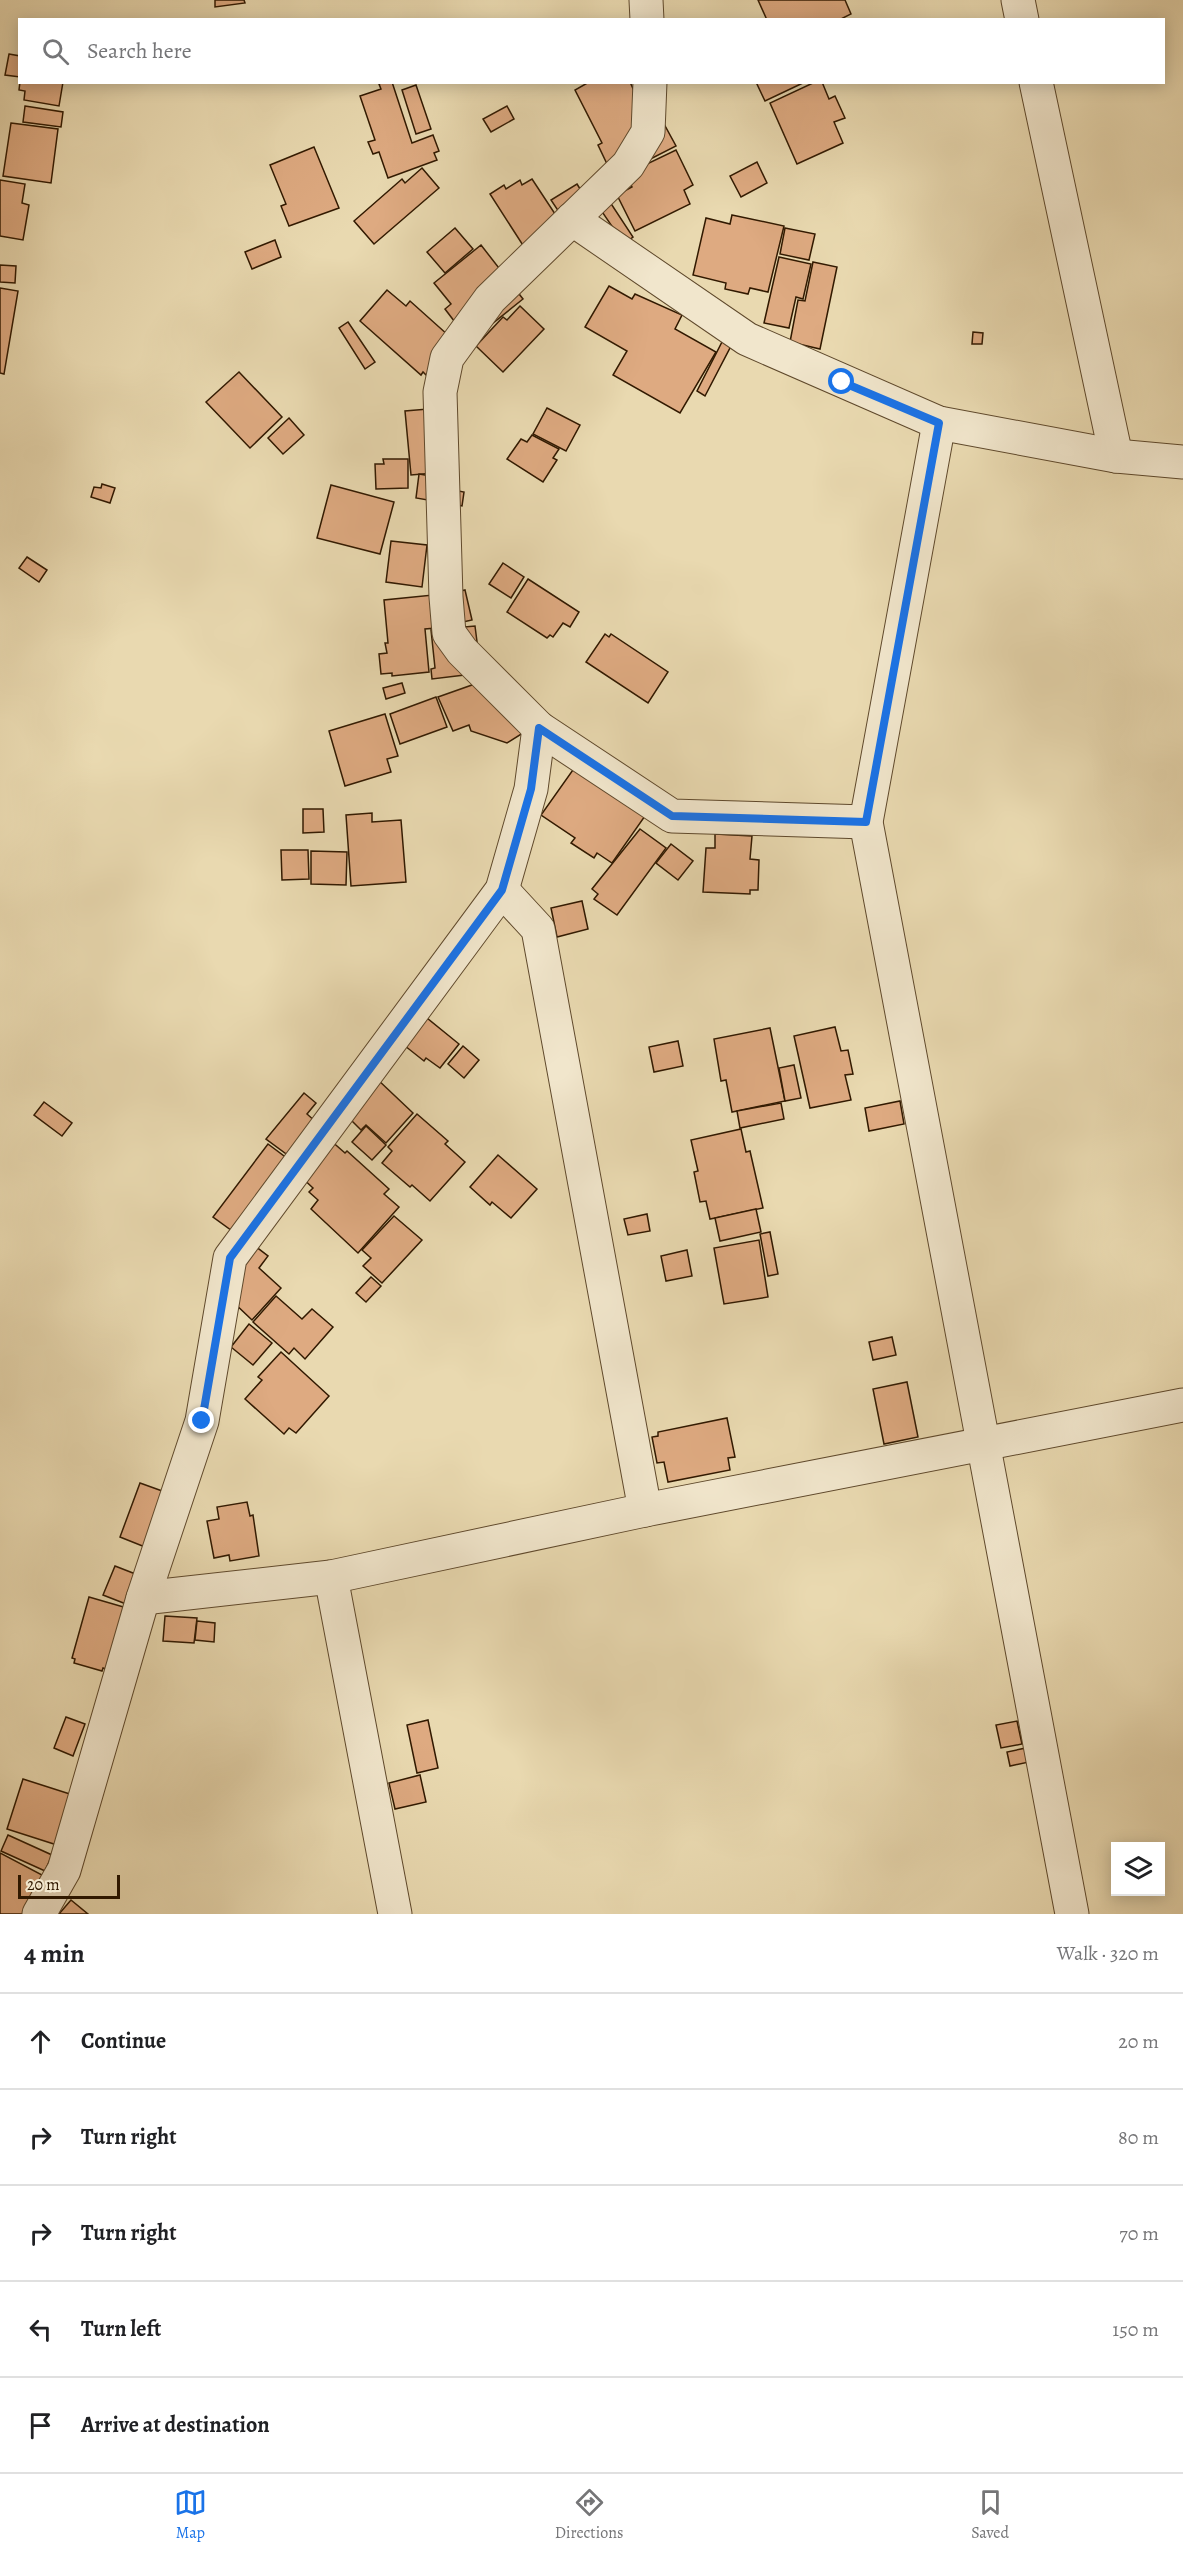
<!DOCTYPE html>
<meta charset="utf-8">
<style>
body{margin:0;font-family:Alegreya,serif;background:#f2f2f2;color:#202124}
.controls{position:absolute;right:18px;bottom:18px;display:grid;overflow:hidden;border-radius:0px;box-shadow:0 3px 15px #0003}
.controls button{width:54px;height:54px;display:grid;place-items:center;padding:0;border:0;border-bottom:2px solid #e0e0e0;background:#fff;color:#202124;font:30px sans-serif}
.scale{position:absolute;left:18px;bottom:15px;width:102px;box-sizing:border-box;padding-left:6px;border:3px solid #311900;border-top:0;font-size:16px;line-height:21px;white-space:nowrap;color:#311900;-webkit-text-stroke:4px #f1e6cc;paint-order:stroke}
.stop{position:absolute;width:18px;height:18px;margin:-14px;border:4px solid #1a73e8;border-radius:50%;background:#fff}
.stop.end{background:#1a73e8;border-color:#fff;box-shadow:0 2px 6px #0008}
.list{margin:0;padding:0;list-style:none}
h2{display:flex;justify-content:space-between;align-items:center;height:78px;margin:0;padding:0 24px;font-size:26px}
h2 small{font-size:20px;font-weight:400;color:#757577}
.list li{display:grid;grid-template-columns:39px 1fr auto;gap:18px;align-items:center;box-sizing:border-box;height:96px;padding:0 24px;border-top:2px solid #e0e0e0}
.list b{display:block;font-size:22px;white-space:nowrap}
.list em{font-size:20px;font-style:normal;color:#757577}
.icon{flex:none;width:33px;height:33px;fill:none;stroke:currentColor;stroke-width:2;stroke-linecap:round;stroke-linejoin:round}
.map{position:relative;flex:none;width:1183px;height:1914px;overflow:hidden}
.search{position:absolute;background:#fff;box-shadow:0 3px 15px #0003;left:18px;right:18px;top:18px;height:66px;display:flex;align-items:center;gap:15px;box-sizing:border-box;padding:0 21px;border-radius:0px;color:#757577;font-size:22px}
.sheet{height:558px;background:#fff}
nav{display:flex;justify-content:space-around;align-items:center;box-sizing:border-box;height:84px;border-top:2px solid #e0e0e0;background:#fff;font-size:16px;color:#757577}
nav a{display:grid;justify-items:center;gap:3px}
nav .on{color:#1a73e8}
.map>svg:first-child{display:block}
.building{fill:#deaa81;stroke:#311900;stroke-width:1.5}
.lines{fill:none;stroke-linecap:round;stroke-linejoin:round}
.minor-casing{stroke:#5f492c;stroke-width:35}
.minor{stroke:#f1e6cc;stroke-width:33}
.route{stroke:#1a73e8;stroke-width:8}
</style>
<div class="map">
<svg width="1183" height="1914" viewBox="0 0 1183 1914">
<rect width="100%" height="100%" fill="#e9d9b0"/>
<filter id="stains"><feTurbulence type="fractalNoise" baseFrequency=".00333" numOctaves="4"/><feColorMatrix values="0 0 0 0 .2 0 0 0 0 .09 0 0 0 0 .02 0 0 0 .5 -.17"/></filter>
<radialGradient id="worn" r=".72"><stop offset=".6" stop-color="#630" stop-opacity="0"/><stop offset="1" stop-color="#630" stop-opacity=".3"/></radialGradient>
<g class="building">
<path d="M215,0H244L245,3L215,7Z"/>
<path d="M758,0H845L851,14L839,20H767Z"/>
<path d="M9,54L20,56V77L5,75Z"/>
<path d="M20,82H63L59,106L24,100L25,91L19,90Z"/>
<path d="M383,82H392L412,143L433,135L439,151L434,153L437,160L388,178L379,152L373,154L368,142L375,140L360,96L381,89L379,84Z"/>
<path d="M589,82H630L635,93L658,113L676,146L619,175L608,166L598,145L602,143L575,90Z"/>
<path d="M756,82H805L765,101Z"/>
<path d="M815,82H822L829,99L835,96L845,118L834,122L843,143L797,164L770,103Z"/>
<path d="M416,85L431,129L416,134L402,90Z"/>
<path d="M25,106L63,112L61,127L23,122Z"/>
<path d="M507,106L514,119L491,132L483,119Z"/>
<path d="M11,123L58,129L51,183L3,176Z"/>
<path d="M314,147L339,208L289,226L281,206L286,204L270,165Z"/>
<path d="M676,150L693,185L684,190L690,204L635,231L617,195L632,187L626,174Z"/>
<path d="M757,162L767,183L741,197L730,176Z"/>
<path d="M422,168L439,188L374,244L354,221L402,179L405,183Z"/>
<path d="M532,179L563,226L526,250L490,194L504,185L506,189L520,180L522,185Z"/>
<path d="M0,180L25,184L22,203L29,205L23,240L0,236Z"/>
<path d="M577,184L592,208L567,224L551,200Z"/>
<path d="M604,193L633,237L624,244L594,200Z"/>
<path d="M732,215L784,226L768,292L750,288L748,294L725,289L726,283L693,275L706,218L730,224Z"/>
<path d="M455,228L473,249L445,273L427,252Z"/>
<path d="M785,228L815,234L809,260L780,254Z"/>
<path d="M275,240L281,257L252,269L245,252Z"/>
<path d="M481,245L523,299L477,336L461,330L445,309L451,304L434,283Z"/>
<path d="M779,257L811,264L803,299L796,297L789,328L764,323Z"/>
<path d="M813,262L837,267L820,349L790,342L798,300L805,301Z"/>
<path d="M0,265L16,266L15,283L0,282Z"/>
<path d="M609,286L632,299L635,294L682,315L675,329L716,352L680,413L613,375L627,351L585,327Z"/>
<path d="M0,288L18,291L4,374L0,373Z"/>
<path d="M387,290L406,306L410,301L458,344L429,378L423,372L421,375L360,321Z"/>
<path d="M520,306L544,329L503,372L476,346L503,317L507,320Z"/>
<path d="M348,322L375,362L365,369L339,328Z"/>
<path d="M973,332L983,333L982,344H972Z"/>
<path d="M723,340L732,344L705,396L697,391Z"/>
<path d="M239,372L282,417L250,448L206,402Z"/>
<path d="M547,408L580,425L566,451L533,434Z"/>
<path d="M428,409L434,473L411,475L405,411Z"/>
<path d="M289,418L304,435L283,454L268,438Z"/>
<path d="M532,435L559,449L553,458L557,460L543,482L507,459L521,439L527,442Z"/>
<path d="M383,459H408V488L376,489L375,464H384Z"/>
<path d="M419,474L455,480L453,490L464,492L462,506L416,498Z"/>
<path d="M102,484L115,488L110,503L91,497L94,487L101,488Z"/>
<path d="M331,485L394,502L380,554L317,538Z"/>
<path d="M391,541L427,545L422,587L386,582Z"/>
<path d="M27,557L47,570L39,582L19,568Z"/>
<path d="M503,563L524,577L511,598L489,584Z"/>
<path d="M528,579L579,612L570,627L563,623L553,637L550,635L547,638L507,612Z"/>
<path d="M465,590L472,620L445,626L439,596Z"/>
<path d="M433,595L436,628L425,629L429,672L392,676V673L381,674L379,654L387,653L385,643H388L384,600Z"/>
<path d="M475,626L481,673L432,679L431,669L435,668L431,630Z"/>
<path d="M605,634L609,637L611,634L668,672L648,703L586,662Z"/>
<path d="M489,679L523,733L507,743L471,731L469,725L453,731L438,697Z"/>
<path d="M402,683L405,693L386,699L383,688Z"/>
<path d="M436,697L447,727L400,744L390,714Z"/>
<path d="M385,714L398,756L387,759L391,772L345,786L329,731Z"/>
<path d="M575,767L645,816L612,863L597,853L594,858L571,843L575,838L541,815Z"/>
<path d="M303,809H323L324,832L303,833Z"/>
<path d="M372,813V822L401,820L406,882L351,886L346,815Z"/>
<path d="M640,829L666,848L617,915L594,899L598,894L592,889Z"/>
<path d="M715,834L752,836L750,859L759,860L758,890H750V894L703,892L706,848H715Z"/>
<path d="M671,844L693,861L678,880L656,863Z"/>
<path d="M281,850H308L309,879L282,880Z"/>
<path d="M311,851L347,852L346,885L311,884Z"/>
<path d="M582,901L588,929L557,937L551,908Z"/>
<path d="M422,1014L459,1044L440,1068L426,1058L424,1061L400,1042Z"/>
<path d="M835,1027L841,1051L848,1050L853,1074L845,1075L851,1100L810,1108L794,1036Z"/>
<path d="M770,1028L785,1101L732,1112L726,1080L721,1081L714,1039Z"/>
<path d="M678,1041L683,1066L654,1072L649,1047Z"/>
<path d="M463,1046L479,1060L464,1078L448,1064Z"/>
<path d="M794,1065L801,1098L785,1101L779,1068Z"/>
<path d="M376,1078L413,1113L386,1143L366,1125L361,1130L344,1113Z"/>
<path d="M304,1093L316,1103L307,1114L316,1122L289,1156L266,1139Z"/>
<path d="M900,1101L904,1124L869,1131L865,1108Z"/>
<path d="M44,1102L72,1123L62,1136L34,1115Z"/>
<path d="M781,1103L784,1119L740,1128L737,1111Z"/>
<path d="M417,1114L448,1141L445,1144L465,1162L430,1201L412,1185L410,1187L382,1163L392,1151L388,1147Z"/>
<path d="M366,1126L386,1145L372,1160L352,1142Z"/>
<path d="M741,1129L746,1152L750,1151L763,1208L710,1219L706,1201L700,1202L694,1172L698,1171L691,1140Z"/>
<path d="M329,1139L345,1153L347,1151L389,1189L384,1194L399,1207L358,1253L311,1209L318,1200L309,1192L313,1188L298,1174Z"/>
<path d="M268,1144L288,1159L235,1233L213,1217Z"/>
<path d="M498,1155L537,1189L511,1218L492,1202L490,1205L470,1187Z"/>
<path d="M756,1209L761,1232L720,1241L715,1218Z"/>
<path d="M647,1214L650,1231L628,1235L624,1219Z"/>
<path d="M394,1216L422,1240L382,1283L363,1266L371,1258L362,1250Z"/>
<path d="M770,1232L778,1274L768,1276L760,1234Z"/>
<path d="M759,1240L768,1297L724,1304L714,1248Z"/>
<path d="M251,1243L268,1256L259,1268L281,1288L252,1320L230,1299Z"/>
<path d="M687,1250L692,1276L666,1281L661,1256Z"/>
<path d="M371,1277L381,1286L366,1302L356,1293Z"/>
<path d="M276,1296L302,1319L312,1309L333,1327L305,1359L294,1348L289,1354L253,1322Z"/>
<path d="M249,1324L272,1343L253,1365L231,1347Z"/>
<path d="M892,1337L896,1355L873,1360L869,1342Z"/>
<path d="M281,1352L329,1396L296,1433L289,1428L284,1434L245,1399L262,1380L258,1377Z"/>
<path d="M907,1382L918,1437L884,1444L873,1389Z"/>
<path d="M727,1418L735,1457L728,1458L730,1470L668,1482L664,1462L657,1463L652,1437L658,1436V1432Z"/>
<path d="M140,1483L165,1492L145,1547L120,1537Z"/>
<path d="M247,1502L250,1516L253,1515L259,1556L230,1561L229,1555L214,1558L207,1521L219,1519L217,1507Z"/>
<path d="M115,1566L138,1575L126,1604L103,1595Z"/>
<path d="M89,1597L127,1608L109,1670L103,1668L102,1671L74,1663L75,1659L72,1658Z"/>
<path d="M165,1616L197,1618L194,1643L163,1641Z"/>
<path d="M197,1621L215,1623L214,1642L195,1640Z"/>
<path d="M66,1717L85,1724L73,1756L54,1748Z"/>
<path d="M428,1720L438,1768L417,1773L407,1725Z"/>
<path d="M1017,1721L1022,1744L1001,1748L996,1725Z"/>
<path d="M1026,1748L1029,1762L1010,1766L1007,1752Z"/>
<path d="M420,1775L426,1802L395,1809L389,1783Z"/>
<path d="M23,1779L73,1795L57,1845L7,1829Z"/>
<path d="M8,1835L52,1855L45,1871L1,1851Z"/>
<path d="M0,1853L44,1876L24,1914H0Z"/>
<path d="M71,1900L88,1914H59Z"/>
</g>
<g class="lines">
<g class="minor-casing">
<g id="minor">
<path d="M646,0L647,20"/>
<path d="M1018,0L1022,20"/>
<path d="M650,82L648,132L628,165L490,299L447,358L440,392L446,597L449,633L462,651L539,728L672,816L866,822"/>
<path d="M1036,82L1116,456"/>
<path d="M572,219L747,339L939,423L1116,456L1183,462"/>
<path d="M939,423L866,822L1072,1914"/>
<path d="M502,890L538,929L645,1510"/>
<path d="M331,1577L395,1914"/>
<path d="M143,1598L331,1577L645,1510L1183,1405"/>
<path d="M39,1914L64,1870L143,1598L202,1421L230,1258L502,890L531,789L539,728"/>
</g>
</g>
<use href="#minor" class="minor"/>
</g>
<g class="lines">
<path class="route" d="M202,1421L230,1258L502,890L531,789L539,728L672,816L866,822L939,423L842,382"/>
</g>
<rect width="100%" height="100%" filter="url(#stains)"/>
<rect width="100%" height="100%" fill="url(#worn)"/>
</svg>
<div class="controls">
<button><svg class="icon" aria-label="layers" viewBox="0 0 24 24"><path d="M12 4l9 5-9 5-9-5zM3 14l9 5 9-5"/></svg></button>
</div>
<div class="scale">20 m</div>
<div class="stop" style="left:842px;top:382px"></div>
<div class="stop end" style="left:202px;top:1421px"></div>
<div class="search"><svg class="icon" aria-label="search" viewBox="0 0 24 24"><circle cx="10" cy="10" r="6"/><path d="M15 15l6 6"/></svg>Search here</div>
</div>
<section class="sheet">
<h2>4 min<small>Walk · 320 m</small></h2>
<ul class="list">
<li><svg class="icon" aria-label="ahead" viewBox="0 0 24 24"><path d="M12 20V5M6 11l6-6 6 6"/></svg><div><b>Continue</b></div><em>20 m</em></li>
<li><svg class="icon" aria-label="right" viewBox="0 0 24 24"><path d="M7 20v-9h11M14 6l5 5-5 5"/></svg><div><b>Turn right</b></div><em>80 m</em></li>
<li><svg class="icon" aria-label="right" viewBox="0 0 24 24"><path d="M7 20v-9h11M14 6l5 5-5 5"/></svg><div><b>Turn right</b></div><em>70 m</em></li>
<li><svg class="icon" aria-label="left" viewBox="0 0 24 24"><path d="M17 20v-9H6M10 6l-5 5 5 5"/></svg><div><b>Turn left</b></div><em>150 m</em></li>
<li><svg class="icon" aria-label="arrive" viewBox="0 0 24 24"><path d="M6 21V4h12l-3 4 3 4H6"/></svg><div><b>Arrive at destination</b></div></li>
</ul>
</section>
<nav>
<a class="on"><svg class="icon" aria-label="map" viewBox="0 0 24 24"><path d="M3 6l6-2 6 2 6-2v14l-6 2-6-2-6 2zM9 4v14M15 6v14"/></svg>Map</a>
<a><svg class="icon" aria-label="directions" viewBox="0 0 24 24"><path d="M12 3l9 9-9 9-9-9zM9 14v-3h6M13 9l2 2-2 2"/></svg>Directions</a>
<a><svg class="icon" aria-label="saved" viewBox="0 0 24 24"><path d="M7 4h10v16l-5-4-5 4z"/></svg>Saved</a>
</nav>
